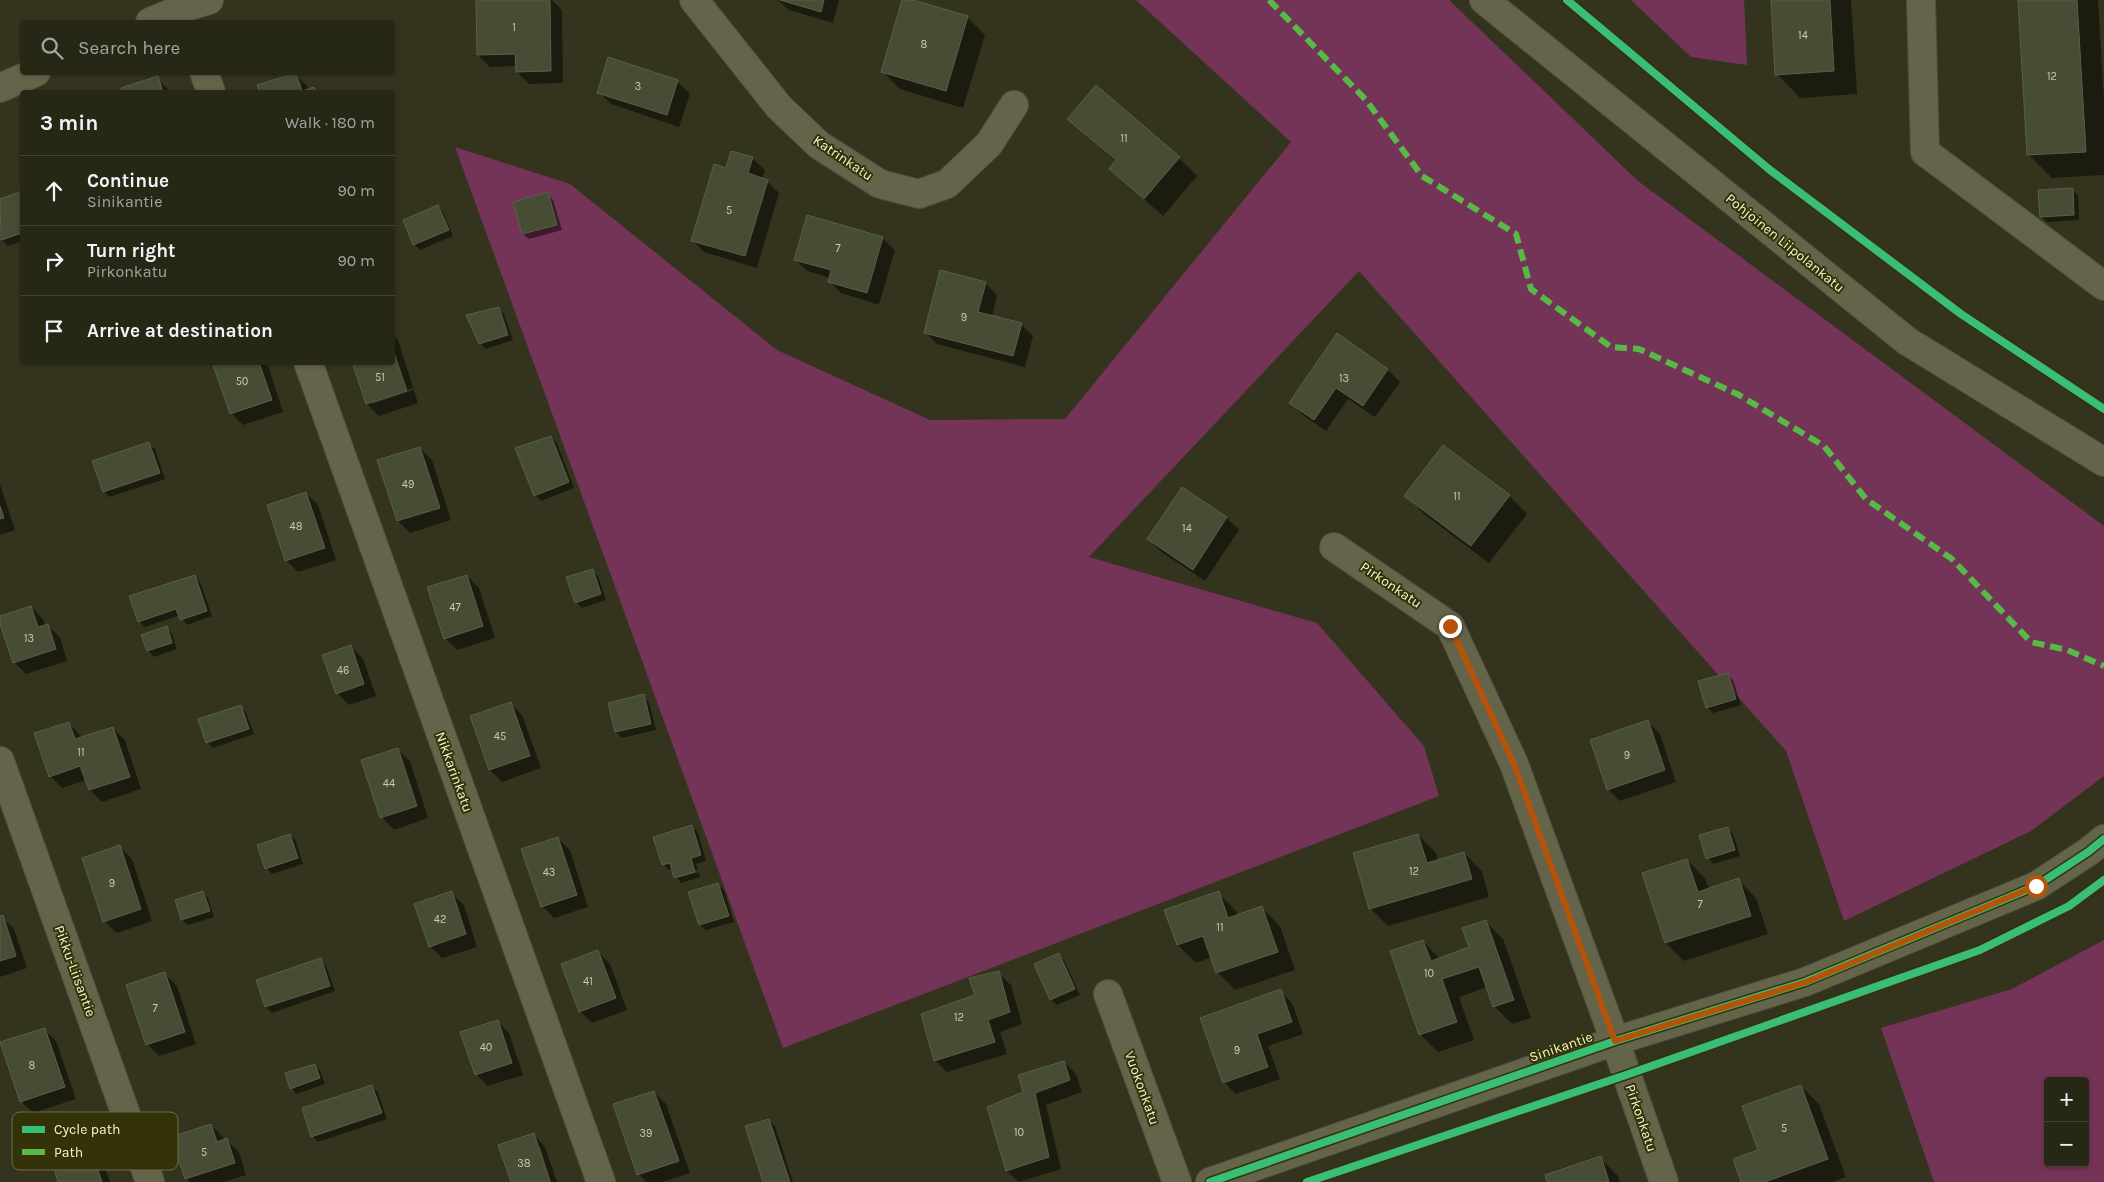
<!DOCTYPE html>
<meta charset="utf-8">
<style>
body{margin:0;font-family:Karla,sans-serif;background:#2f2f1f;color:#f1f3f6}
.controls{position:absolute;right:15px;bottom:15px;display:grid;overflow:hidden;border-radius:5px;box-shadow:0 1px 4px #0004}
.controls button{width:45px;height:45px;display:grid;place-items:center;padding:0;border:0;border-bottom:1px solid #434435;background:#272716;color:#f1f3f6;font:25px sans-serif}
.stop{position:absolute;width:15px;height:15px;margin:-11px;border:4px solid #b45309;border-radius:50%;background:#fff}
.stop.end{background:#b45309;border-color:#fff;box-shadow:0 1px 5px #0008}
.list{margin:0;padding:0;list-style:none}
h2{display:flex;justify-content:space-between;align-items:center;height:65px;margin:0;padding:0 20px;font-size:21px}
h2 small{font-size:16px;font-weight:400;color:#a4a5a1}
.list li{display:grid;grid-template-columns:32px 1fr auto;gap:15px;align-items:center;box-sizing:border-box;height:70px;padding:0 20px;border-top:1px solid #434435}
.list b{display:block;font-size:19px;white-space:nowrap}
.list p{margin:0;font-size:16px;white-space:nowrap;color:#a4a5a1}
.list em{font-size:16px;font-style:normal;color:#a4a5a1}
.icon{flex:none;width:28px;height:28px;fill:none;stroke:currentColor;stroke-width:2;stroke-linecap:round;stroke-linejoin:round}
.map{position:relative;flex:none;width:2104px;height:1182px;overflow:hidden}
.search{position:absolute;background:#272716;box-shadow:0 1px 4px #0004;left:20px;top:20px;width:375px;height:55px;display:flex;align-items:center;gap:12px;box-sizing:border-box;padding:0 18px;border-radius:5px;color:#a4a5a1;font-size:19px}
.panel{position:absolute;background:#272716;box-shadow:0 1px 4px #0004;left:20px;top:90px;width:375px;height:275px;border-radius:5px}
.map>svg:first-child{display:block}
.green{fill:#733457;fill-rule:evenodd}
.shadow{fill:#0007;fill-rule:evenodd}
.building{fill:#474c34;stroke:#5a5f48}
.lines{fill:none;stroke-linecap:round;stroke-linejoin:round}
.minor-casing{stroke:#51503d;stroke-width:30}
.minor{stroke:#64644a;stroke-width:28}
.quiet{stroke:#58b947;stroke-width:6;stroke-dasharray:12 6;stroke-linecap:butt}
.cycleway-casing{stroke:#343208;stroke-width:11}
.cycleway{stroke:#3abd76;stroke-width:8}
.route{stroke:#b45309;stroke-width:6}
.labels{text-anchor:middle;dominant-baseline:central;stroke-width:4;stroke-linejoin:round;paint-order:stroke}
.number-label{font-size:11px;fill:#cbccaa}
.street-label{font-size:14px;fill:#f7f6d1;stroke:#343208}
.key{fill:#343208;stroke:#6e6d44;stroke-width:1}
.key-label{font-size:14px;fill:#f7f6d1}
</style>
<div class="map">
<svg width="2104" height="1182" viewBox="0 0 2104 1182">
<rect width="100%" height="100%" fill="#34341e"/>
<g class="green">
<path d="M1136,0H1449L1638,181L2104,526V776L2031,831L1844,921L1786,751L1359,271L1089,557L1317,623L1424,746L1439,796L783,1048L455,147L570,184L777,350L930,420L1065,419L1291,142Z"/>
<path d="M1631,0H1744L1747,65L1691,57Z"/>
<path d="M2104,940V1182H1934L1881,1028L2012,989ZM2048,1081H2085V1163H2048Z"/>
</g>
<g class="shadow">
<path d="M477,0H552L562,10L563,83L529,84L517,72V66L490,67L478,55Z"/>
<path d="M778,0H839L833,23L789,10Z"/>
<path d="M903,0L967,17L985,35L963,108L900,89L882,71Z"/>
<path d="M1772,0H1851L1857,94L1800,98L1777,74Z"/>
<path d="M2019,0H2098L2104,101V175L2052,178L2028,154Z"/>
<path d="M295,74L307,86L309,90L314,89L318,92H261L259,86Z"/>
<path d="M157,78L170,92H124L123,89Z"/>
<path d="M677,81L690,94L679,127L611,104L599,92Z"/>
<path d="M1069,119L1179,158L1197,176L1163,216L1110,169L1116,162Z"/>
<path d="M752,158L765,170L762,179L767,181L779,193L757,268L704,252L692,240L727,169Z"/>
<path d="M2072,190L2078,195L2079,220L2047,222L2041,216Z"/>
<path d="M22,193V241L8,246L2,240L0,234V200Z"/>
<path d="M547,194L553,200L562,230L529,239L523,234Z"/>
<path d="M437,206L443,212L453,236L420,250L414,244Z"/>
<path d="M882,238L895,250L879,305L841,293L829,281L830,278L807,271L795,259Z"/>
<path d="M985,283L997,295L992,317L1021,324L1033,336L1025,367L937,344L925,332Z"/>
<path d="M498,308L504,314L513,340L486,349L480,343Z"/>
<path d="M392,335L398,340L418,403L379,416L367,404L354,362H392ZM413,388V390L372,404V401Z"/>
<path d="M215,362H267L283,412L243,425L231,413Z"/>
<path d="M1388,370L1400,382L1375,417L1348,399L1326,431L1303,415L1291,403Z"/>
<path d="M551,437L557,443L574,488L541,501L535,495Z"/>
<path d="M149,444L155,449L165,479L109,497L104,491Z"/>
<path d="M420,448L432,460L451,520L410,533L398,521Z"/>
<path d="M0,484L15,530L0,535Z"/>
<path d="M1182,489L1227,518L1239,530L1205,581L1160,551L1148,539Z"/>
<path d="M306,493L318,505L336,560L298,572L286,560Z"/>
<path d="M1406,496H1509L1527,514L1489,563L1424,514Z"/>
<path d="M592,570L598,576L606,600L582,608L576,602Z"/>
<path d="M194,576L200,582L212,616L187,625L180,615L145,627L139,621Z"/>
<path d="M467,576L479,588L495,638L457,650L445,638Z"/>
<path d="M31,607L43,619L45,626L47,625L60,637L67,661L26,674L14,662L0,617Z"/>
<path d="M166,628L172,634L177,649L154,657L148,651L142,636Z"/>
<path d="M351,646L363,659L376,696L349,705L337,693Z"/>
<path d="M1727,674L1733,680L1741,705L1713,713L1707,707Z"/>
<path d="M643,696L649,702L656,730L622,738L616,732L610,704Z"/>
<path d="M510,703L522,715L541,768L502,782L490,770Z"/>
<path d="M240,707L246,712L254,734L213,748L207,742Z"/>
<path d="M1648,722L1660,734L1676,782L1620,801L1608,789Z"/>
<path d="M69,723L82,738L113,728L125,740L141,789L102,802L90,790L86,780L62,788L50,776Z"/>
<path d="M397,749L410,761L428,818L394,830L382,817Z"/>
<path d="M692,827L698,832L706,861L696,864L698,869L677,876V878L699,872L700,877L681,883L676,877L673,869L669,870L663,864Z"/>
<path d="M1727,828L1733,834L1740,856L1713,864L1708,858Z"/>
<path d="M290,835L296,841L303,864L272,874L266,868Z"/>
<path d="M1418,835L1436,853L1438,861L1464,853L1482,871L1489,897L1388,926L1370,908Z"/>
<path d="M557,838L570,850L588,907L554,918L542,906Z"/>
<path d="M120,847L132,859L152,921L117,933L104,921Z"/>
<path d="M1687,860L1705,878L1709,889L1738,880L1756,898L1768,934L1684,961L1666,943L1644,874Z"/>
<path d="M718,885L724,890L734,922L706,930L700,925Z"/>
<path d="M203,892L208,898L214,917L188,925L182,920L176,901Z"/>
<path d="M451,893L464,905L477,947L442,958L430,946Z"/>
<path d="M1218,893L1236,911L1238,916L1262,908L1280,926L1295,970L1235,990L1217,972L1212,957L1196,963L1178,945Z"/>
<path d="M2,917L14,929L27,968L0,977V918Z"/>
<path d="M1485,921L1503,939L1531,1018L1512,1024L1494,1006L1487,987L1459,997L1474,1040L1438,1052L1420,1034L1423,941L1440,959L1470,948Z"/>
<path d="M598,952L610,964L627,1010L592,1023L580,1011Z"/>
<path d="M1058,955L1064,960L1080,995L1057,1005L1051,1000L1036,965Z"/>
<path d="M321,960L326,966L335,991L272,1013L266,1007L257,981Z"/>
<path d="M998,973L1011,985L1022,1024L1000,1032L1007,1054L947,1072L935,1060L977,996Z"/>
<path d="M165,974L177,986L196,1044L159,1056L147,1044Z"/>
<path d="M1280,991L1292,1003L1303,1034L1268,1046L1280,1079L1236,1094L1224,1082Z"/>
<path d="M497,1021L509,1033L523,1075L488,1086L476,1074Z"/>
<path d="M44,1029L56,1041L76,1099L33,1113L21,1101Z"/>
<path d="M1064,1062L1076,1074L1082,1092L1046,1105L1061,1169L1019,1182L1007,1171L1024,1093Z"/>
<path d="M315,1065L320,1071L325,1084L296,1094L291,1088Z"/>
<path d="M1801,1086L1819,1104L1846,1177L1832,1182H1742Z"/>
<path d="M372,1087L378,1092L387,1119L318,1142L312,1136Z"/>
<path d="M654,1092L666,1104L690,1173L663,1182H646L639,1174Z"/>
<path d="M769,1120L775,1126L793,1182H764Z"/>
<path d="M211,1125L223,1137L224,1141L226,1140L239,1152L246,1175L224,1182H190L186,1178Z"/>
<path d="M533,1134L545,1147L557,1182H551L540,1147H537L548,1182H512Z"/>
<path d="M92,1153L104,1165L110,1182H59Z"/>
<path d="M1600,1158L1618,1176L1620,1182H1549Z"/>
</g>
<g class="building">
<path d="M476,0H550L551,71L516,72L515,54L477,55Z"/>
<path d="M780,0H824L821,12Z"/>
<path d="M902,0H913L968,16L946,91L881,72Z"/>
<path d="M1771,0H1830L1834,71L1775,75Z"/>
<path d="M2018,0H2077L2086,152L2027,155Z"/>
<path d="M608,57L678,80L667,115L597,93Z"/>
<path d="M296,73L302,91L314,87L316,92H259L257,85Z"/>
<path d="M158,76L163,92H123L121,88Z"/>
<path d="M1096,85L1180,157L1144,199L1109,169L1116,160L1067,119Z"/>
<path d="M731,151L753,157L748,173L768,180L745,256L691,241L714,164L726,168Z"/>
<path d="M2073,188L2074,215L2040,217L2038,190Z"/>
<path d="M22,191V233L1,240L0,199Z"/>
<path d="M548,192L557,225L522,234L513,202Z"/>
<path d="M438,205L449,230L413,245L403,220Z"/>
<path d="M807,215L883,237L867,293L828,282L831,270L794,260Z"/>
<path d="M940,270L986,282L978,312L1022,323L1013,356L924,333Z"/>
<path d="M499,307L508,335L479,344L466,315Z"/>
<path d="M1337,333L1388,369L1363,406L1336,388L1314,420L1289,403Z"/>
<path d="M392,347L407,391L366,404L352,362H392Z"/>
<path d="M212,362H259L272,400L230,414Z"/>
<path d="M551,436L569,482L534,496L515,448Z"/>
<path d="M149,442L160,473L103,492L92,461Z"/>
<path d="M1443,445L1510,495L1471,546L1404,496Z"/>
<path d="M420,447L440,508L397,521L377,460Z"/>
<path d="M1182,487L1227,517L1193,570L1147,539Z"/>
<path d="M306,492L325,548L285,561L267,505Z"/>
<path d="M0,506L4,518L0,519Z"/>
<path d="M593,569L601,594L575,603L566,577Z"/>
<path d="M195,575L207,611L180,620L176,609L138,622L129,596Z"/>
<path d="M467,575L483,626L444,639L427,587Z"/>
<path d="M31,606L38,627L48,624L56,649L13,663L0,624V616Z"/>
<path d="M167,626L172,643L147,651L141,635Z"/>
<path d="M351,645L364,684L336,694L322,655Z"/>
<path d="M1728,673L1736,699L1706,708L1698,681Z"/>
<path d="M644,694L651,724L615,732L608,703Z"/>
<path d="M511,702L530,756L489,770L470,716Z"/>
<path d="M241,705L249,729L206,743L198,719Z"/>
<path d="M1648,720L1665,770L1607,790L1590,740Z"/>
<path d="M69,722L75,739L113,727L130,777L89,790L80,766L49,777L34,733Z"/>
<path d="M398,748L417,806L380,818L361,760Z"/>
<path d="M692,825L701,855L691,858L695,872L674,878L670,863L662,865L653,837Z"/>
<path d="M1728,827L1735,850L1706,859L1699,835Z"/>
<path d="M290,834L298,858L265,869L257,845Z"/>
<path d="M1418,834L1427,863L1464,852L1472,879L1369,909L1353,853Z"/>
<path d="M558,837L577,895L541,907L521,849Z"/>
<path d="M120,845L141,909L103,922L82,858Z"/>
<path d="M1687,859L1698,892L1739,878L1751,916L1665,943L1642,873Z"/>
<path d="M718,883L729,916L699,925L688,892Z"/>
<path d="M203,891L210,911L181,920L175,900Z"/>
<path d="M452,891L466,934L429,947L414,904Z"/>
<path d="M1219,891L1228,918L1262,906L1278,952L1216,973L1203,936L1177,945L1164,910Z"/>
<path d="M3,915L16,956L0,961V916Z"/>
<path d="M1486,920L1514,1000L1493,1007L1479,967L1442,979L1457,1022L1419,1035L1390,951L1423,940L1431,961L1469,947L1462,928Z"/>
<path d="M598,950L616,998L579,1012L561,964Z"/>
<path d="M1059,953L1075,989L1050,1000L1034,964Z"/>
<path d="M321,958L330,986L265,1007L256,980Z"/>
<path d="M999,971L1010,1012L988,1020L995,1042L934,1061L921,1014L975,995L969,978Z"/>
<path d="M165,972L185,1032L146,1045L126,985Z"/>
<path d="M1281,989L1292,1022L1257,1034L1268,1067L1223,1083L1200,1018Z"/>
<path d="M498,1020L512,1063L475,1075L460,1032Z"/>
<path d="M45,1028L65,1087L20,1102L0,1042Z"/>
<path d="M1064,1061L1070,1080L1035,1093L1049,1157L1006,1171L987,1107L1023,1092L1018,1075Z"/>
<path d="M315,1064L320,1078L290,1089L285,1073Z"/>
<path d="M372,1085L382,1113L311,1137L302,1108Z"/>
<path d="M1801,1085L1828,1159L1765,1182H1741L1733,1159L1758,1150L1742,1106Z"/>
<path d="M654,1091L679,1161L637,1175L613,1104Z"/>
<path d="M769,1119L790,1182H763L745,1126Z"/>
<path d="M211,1124L217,1142L227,1138L235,1163L185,1179L171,1137Z"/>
<path d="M534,1133L550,1182H511L498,1145Z"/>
<path d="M92,1152L102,1182H58L53,1165Z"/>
<path d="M1601,1156L1609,1182H1547L1545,1175Z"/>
</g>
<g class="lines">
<g class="minor-casing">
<g id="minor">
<path d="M694,0L779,107L819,145L880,184L919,194L947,184L989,144L1014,105"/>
<path d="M1484,0L1907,341L2104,462"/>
<path d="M1921,0L1925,152L2104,286"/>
<path d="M150,22L181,9L209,0"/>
<path d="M204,72L211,92"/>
<path d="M0,88L36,72"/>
<path d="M308,362L601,1182"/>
<path d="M1334,547L1450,626L1514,764L1615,1041L1664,1182"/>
<path d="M0,761L150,1182"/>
<path d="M1108,994L1177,1182"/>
<path d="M1210,1182L1615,1041L1805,982L2036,886L2088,852L2104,839"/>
</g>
</g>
<use href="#minor" class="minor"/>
<path class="quiet" d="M1269,0L1366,100L1422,176L1516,234L1531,289L1611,347L1639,349L1739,395L1824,446L1866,499L1952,559L2031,642L2067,650L2104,666"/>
<g class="cycleway-casing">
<g id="cycleway">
<path d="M1567,0L1770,170L1961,314L2104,409"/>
<path d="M1210,1182L1615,1041L1805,982L2036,886L2088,852L2104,839"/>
<path d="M1307,1182L1626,1075L1980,950L2069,906L2104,880"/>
</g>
</g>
<use href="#cycleway" class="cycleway"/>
</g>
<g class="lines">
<path class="route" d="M1450,626L1514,764L1615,1041L1806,982L2036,886"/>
</g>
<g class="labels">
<g class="number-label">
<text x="514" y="27">1</text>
<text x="1803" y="35">14</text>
<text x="924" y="44">8</text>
<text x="2052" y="76">12</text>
<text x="638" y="86">3</text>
<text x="1124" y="138">11</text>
<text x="729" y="210">5</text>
<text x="838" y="248">7</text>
<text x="964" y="317">9</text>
<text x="380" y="377">51</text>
<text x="1344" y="378">13</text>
<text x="242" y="381">50</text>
<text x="408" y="484">49</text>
<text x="1457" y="496">11</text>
<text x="296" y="526">48</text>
<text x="1187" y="528">14</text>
<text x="455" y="607">47</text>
<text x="29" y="638">13</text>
<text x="343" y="670">46</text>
<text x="500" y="736">45</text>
<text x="81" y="752">11</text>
<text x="1627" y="755">9</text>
<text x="389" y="783">44</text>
<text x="1414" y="871">12</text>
<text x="549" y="872">43</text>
<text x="112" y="883">9</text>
<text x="1700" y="904">7</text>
<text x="440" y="919">42</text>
<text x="1220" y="927">11</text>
<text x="1429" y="973">10</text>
<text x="588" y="981">41</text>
<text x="155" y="1008">7</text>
<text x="959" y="1017">12</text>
<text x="486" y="1047">40</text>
<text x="1237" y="1050">9</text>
<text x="32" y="1065">8</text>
<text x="1784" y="1128">5</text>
<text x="1019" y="1132">10</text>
<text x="646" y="1133">39</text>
<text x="204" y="1152">5</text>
<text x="524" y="1163">38</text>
</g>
<g class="street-label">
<text transform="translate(843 158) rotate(34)">Katrinkatu</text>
<text transform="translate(1785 243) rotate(39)">Pohjoinen Liipolankatu</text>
<text transform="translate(1391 585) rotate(34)">Pirkonkatu</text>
<text transform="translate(454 772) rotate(70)">Nikkarinkatu</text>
<text transform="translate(75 971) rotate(70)">Pikku-Liisantie</text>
<text transform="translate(1561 1047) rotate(-19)">Sinikantie</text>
<text transform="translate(1142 1088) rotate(70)">Vuokonkatu</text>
<text transform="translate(1641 1118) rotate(71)">Pirkonkatu</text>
</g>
</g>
<rect x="12" y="1112" width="166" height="58" rx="8" class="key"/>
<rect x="22" y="1126" width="23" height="7" fill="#3abd76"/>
<rect x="22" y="1149" width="23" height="6" fill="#58b947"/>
<g class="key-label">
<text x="54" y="1134">Cycle path</text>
<text x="54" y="1157">Path</text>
</g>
</svg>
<div class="controls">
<button>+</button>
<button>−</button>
</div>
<div class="stop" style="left:2036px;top:886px"></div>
<div class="stop end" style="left:1450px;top:626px"></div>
<div class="search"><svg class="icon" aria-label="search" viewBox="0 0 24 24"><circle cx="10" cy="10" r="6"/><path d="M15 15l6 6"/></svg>Search here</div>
<section class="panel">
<h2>3 min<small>Walk · 180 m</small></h2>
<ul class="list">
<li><svg class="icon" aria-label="ahead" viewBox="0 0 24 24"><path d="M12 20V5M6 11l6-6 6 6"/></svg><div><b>Continue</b><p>Sinikantie</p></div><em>90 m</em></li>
<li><svg class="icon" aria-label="right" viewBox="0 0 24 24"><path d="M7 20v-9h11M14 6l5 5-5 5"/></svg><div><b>Turn right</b><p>Pirkonkatu</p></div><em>90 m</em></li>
<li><svg class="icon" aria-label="arrive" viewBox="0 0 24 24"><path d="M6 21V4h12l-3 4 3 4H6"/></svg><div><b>Arrive at destination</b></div></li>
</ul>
</section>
</div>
